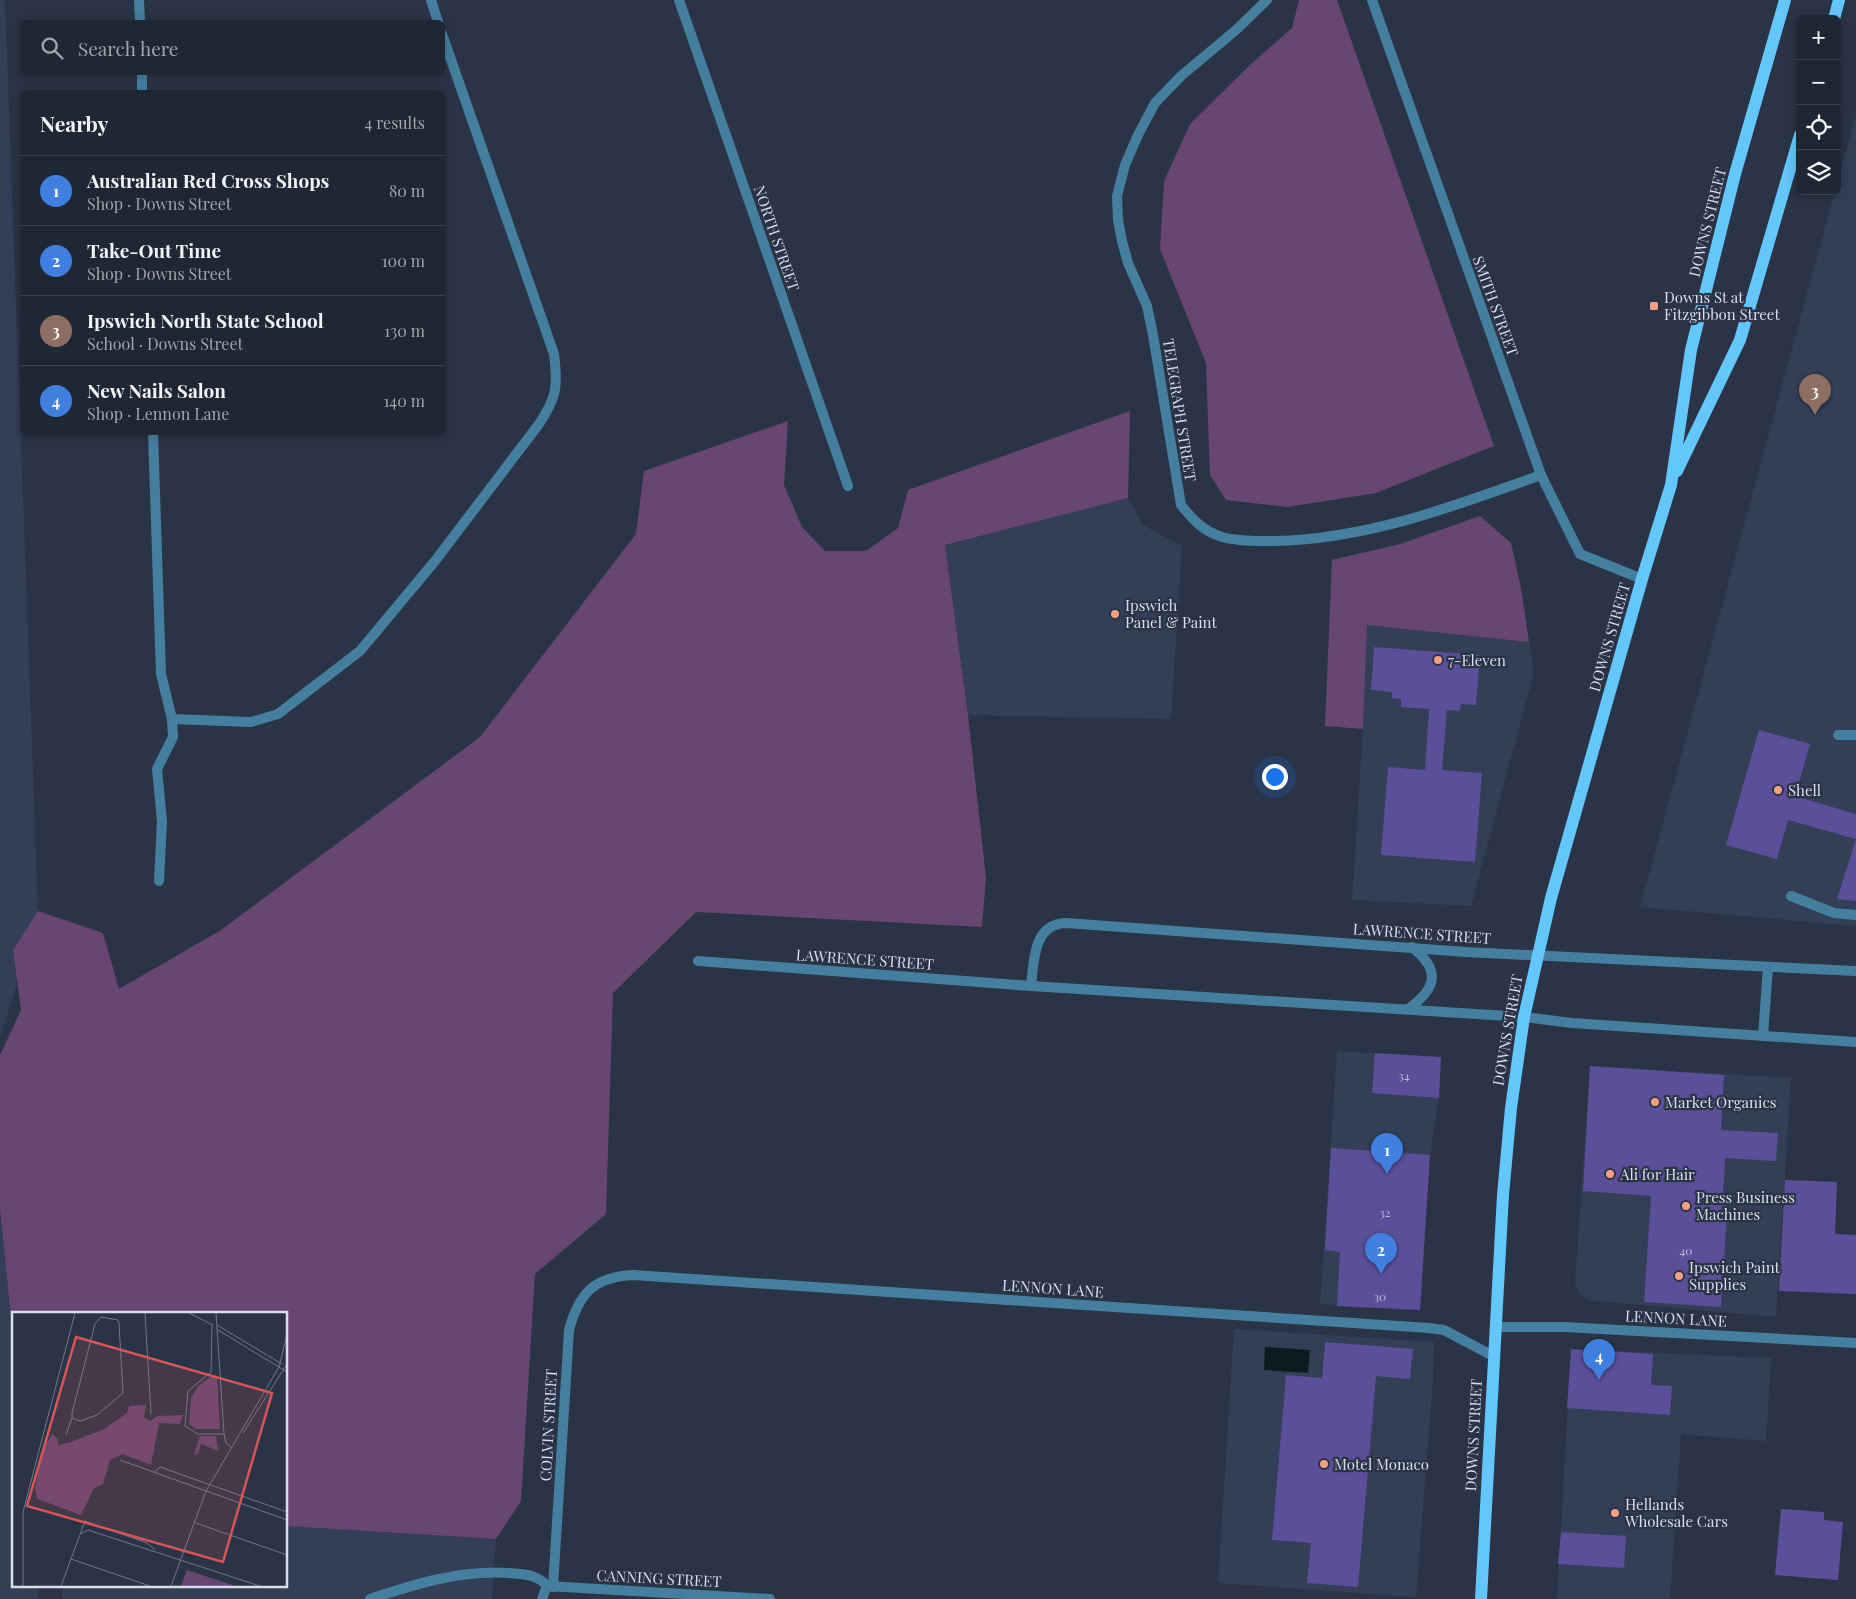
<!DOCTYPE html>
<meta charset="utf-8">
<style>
body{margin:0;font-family:"Playfair Display",serif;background:#282f3c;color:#f1f3f6}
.controls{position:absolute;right:15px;top:15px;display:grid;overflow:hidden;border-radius:8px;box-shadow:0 2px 12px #0003}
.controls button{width:45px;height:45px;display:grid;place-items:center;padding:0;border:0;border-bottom:1px solid #3d444f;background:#202734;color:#f1f3f6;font:25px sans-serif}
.you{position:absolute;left:1274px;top:776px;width:18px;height:18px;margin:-12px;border:4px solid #fff;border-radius:50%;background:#1a73e8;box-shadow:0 0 0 8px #1a73e833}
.badge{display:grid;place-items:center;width:32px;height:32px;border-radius:50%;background:#8bbbb9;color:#fff;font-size:16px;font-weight:700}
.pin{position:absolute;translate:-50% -41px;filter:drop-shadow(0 1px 2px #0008)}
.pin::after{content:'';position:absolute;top:26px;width:18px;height:15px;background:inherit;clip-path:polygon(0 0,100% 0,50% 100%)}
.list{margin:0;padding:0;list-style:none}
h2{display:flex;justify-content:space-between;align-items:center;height:65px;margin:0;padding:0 20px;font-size:21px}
h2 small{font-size:16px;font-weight:400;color:#a2a5ac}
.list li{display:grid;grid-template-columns:32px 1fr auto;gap:15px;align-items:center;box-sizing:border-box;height:70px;padding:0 20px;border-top:1px solid #3d444f}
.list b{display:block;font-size:19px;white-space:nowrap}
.list p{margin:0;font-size:16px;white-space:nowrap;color:#a2a5ac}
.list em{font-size:16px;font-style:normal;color:#a2a5ac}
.icon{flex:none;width:28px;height:28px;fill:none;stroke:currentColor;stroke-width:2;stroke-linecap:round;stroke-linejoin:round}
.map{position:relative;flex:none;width:1856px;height:1599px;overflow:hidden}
.search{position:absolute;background:#202734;box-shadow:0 2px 12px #0003;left:20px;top:20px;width:425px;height:55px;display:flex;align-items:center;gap:12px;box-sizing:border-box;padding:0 18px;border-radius:8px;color:#a2a5ac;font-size:19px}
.panel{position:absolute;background:#202734;box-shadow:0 2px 12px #0003;left:20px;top:90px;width:425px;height:345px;border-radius:8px}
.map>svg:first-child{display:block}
.built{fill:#323f56}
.green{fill:#674772}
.water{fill:#0b1c1e}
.building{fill:#5c4f99}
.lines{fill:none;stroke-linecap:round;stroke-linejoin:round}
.lane{stroke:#447fa0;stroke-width:10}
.street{stroke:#447fa0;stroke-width:10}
.primary{stroke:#63c7fc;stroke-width:12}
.poi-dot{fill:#f39f83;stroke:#2a3446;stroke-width:2}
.labels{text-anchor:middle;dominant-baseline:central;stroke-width:4.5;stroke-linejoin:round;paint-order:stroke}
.number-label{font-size:12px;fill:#b9bad6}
.street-label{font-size:15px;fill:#d8deea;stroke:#2a3446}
.poi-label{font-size:15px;fill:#d8deea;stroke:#2a3446;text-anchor:start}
.inset-road{fill:none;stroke:#707888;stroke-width:1}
.view{fill:#d65658;fill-opacity:0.15;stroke:#d65658;stroke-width:2.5}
.inset-edge{fill:none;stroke:#d8deea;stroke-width:2.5}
</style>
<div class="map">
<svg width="1856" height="1599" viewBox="0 0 1856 1599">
<rect width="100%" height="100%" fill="#2a3446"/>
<g class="built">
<path d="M0,0H5L38,911L0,1039Z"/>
<path d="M1856,115V926L1640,907L1835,191H1837V183Z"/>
<path d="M1128,498L1143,525L1182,546L1171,719L968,715L945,545Z"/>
<path d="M1367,625L1529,642L1534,673L1471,906L1352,900L1363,729Z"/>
<path d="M1337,1051L1441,1057L1439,1098L1430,1155L1420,1310L1320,1304Z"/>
<path d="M1590,1066L1791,1078L1776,1317L1588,1300L1579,1293L1575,1283Z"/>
<path d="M0,1208L14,1348V1585H37L38,1599H0Z"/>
<path d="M1234,1329L1434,1342L1433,1381L1416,1597L1218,1583Z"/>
<path d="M1571,1349L1771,1358L1766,1441L1681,1434L1670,1599H1557Z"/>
<path d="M286,1526L496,1539L492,1599H62L63,1585H286Z"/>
</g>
<g class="green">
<path d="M1299,0H1337L1494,446L1376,493L1287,507L1226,500L1210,475L1206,363L1160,249L1164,181L1190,124L1251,64L1292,28Z"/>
<path d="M1130,411L1128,498L945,545L968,715L986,878L982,927L696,912L613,993L606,1214L535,1274L521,1501L496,1539L286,1526V1313H14V1348L0,1208V1055L21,1010L13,950L38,911L103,933L119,989L221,930L480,737L636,534L644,471L788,421L784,485L802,527L825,551H866L898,528L908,490Z"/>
<path d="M1480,516L1511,543L1521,588L1529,642L1367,625L1363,729L1325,726L1332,560L1400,544Z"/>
</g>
<path class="water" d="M1265,1347L1310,1350L1308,1373L1264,1370Z"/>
<g class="building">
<path d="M1374,647L1480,655L1476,705L1461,704L1460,711L1447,710L1442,770L1482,773L1475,862L1381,855L1388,767L1425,770L1429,709L1401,707V699L1392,698V692L1371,690Z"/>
<path d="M1759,730L1810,744L1795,796L1856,814V839L1788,820L1777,859L1726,845Z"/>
<path d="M1856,839V901L1837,899Z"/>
<path d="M1375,1053L1441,1057L1439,1098L1372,1093Z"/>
<path d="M1590,1066L1724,1075L1721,1130L1778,1133L1776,1161L1725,1158L1723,1198H1728L1721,1307L1644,1302L1651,1196L1583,1191Z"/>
<path d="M1331,1148L1430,1155L1420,1310L1337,1306L1340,1252L1325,1250Z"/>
<path d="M1785,1180L1837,1182L1835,1234L1856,1235V1294L1779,1291Z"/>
<path d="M1325,1342L1413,1349L1410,1379L1376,1376L1358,1587L1307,1583L1311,1543L1272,1540L1286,1375L1322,1378Z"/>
<path d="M1571,1349L1653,1354L1651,1385L1672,1386L1670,1415L1567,1408Z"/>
<path d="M1781,1509L1824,1512V1520L1843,1522L1838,1580L1775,1575Z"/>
<path d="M1561,1532L1626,1536L1624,1568L1558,1564Z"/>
</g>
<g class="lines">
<g class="lane">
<path d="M1838,735H1856"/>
<path d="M1791,896L1834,913L1856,915"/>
<path d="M1408,1009C1436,989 1442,971 1412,947"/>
<path d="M1763,1036L1768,967"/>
<path d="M553,1587L569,1330C579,1293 594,1277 633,1275L1429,1328L1444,1330L1493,1356"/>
<path d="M370,1599C415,1584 460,1570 508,1573C523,1574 537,1574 547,1586"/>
</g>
<g class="street">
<path d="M139,0L140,22"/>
<path d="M431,0L438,22"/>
<path d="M679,0L848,486"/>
<path d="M1267,0L1236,30L1181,76L1155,103L1138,135L1125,165L1117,196L1118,220L1122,241L1128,263L1147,306L1153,335L1181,505C1193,520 1203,531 1222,537C1239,542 1259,541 1275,541C1368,539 1455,506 1541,475"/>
<path d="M1372,0L1541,475L1580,554L1642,579"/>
<path d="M142,72V92"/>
<path d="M153,432L161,674L172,719L251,722L278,714L360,651L435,561L539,424C557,397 558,386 554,354L442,34"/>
<path d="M159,881L162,821L157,769L173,737L172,719"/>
<path d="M698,961L1031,986L1524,1017L1572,1023L1856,1042"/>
<path d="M1031,986C1034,961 1033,924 1066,923L1466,952L1856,971"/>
<path d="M1495,1327H1564L1856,1343"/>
<path d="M542,1599L547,1586L770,1599"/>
</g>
<g class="primary">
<path d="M1834,19L1839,0"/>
<path d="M1677,471L1740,340L1800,135"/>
<path d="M1481,1599L1503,1195L1511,1108L1524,1017L1551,898L1642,579L1671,485L1691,350L1735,174L1785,0"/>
</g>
</g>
<g class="poi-dot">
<rect x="1649" y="301" width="10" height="10" rx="2.5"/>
<circle cx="1115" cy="614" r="5"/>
<circle cx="1438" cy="660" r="5"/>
<circle cx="1778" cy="790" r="5"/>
<circle cx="1655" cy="1102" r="5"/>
<circle cx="1610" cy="1174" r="5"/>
<circle cx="1686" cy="1206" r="5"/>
<circle cx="1679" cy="1276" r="5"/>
<circle cx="1324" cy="1464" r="5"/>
<circle cx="1615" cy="1513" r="5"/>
</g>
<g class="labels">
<g class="number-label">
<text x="1404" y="1075">34</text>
<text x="1385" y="1212">32</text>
<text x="1686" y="1250">40</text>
<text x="1380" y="1296">30</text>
</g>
<g class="street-label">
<text transform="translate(1707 222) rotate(-76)">DOWNS STREET</text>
<text transform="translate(777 238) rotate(71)">NORTH STREET</text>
<text transform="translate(1496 306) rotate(70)">SMITH STREET</text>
<text transform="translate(1180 410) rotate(81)">TELEGRAPH STREET</text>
<text transform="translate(1609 637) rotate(-74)">DOWNS STREET</text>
<text transform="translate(1422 933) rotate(4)">LAWRENCE STREET</text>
<text transform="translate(865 959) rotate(4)">LAWRENCE STREET</text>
<text transform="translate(1507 1030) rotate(-80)">DOWNS STREET</text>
<text transform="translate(1053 1288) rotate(4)">LENNON LANE</text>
<text transform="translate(1676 1318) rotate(3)">LENNON LANE</text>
<text transform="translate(548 1425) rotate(-87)">COLVIN STREET</text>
<text transform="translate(1473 1435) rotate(-87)">DOWNS STREET</text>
<text transform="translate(659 1578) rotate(3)">CANNING STREET</text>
</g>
<g class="poi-label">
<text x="1664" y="297">Downs St at<tspan x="1664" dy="17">Fitzgibbon Street</tspan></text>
<text x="1125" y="605">Ipswich<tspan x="1125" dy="17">Panel &amp; Paint</tspan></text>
<text x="1448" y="660">7-Eleven</text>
<text x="1788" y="790">Shell</text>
<text x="1665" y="1102">Market Organics</text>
<text x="1620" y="1174">Ali for Hair</text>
<text x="1696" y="1197">Press Business<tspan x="1696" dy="17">Machines</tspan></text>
<text x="1689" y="1267">Ipswich Paint<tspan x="1689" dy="17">Supplies</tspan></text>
<text x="1334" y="1464">Motel Monaco</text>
<text x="1625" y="1504">Hellands<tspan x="1625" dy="17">Wholesale Cars</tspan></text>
</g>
</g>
<g transform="translate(12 1312)">
<rect width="275" height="275" fill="#2a3446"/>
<path d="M201,63L205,64L208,117H184L177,112L179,86L186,74ZM134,93L132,105L138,109L145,104L171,103L168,112L147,111L139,153L110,142L98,148L91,172L82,176L69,203L25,187L23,177L30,139L40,122L46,127V133L59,130L92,117L115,101L117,94ZM188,124H204L206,139L189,132L186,143L182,142ZM175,258L223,274H169Z" fill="#674772"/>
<path class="inset-road" d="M133,1L139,102M177,1L201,13M204,1L212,122L214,131L220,136M89,5L106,8L107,11L111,81L85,103L68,109L60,106V101L83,12ZM200,12L199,60L176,79L173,114L186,122H212M205,13L270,52M206,18L275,60M231,121L275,52M54,123L60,106M108,148L275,208M143,160L148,155L275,200M181,210L275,243M68,222L76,218L248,274M59,247L138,274M11,274V200L63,1M49,274L73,209L135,231L143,238M159,274L194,179L267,55L275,22"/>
<path class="view" d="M64,25L260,81L211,250L15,194Z"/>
<rect width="275" height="275" class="inset-edge"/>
</g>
</svg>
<div class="controls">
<button>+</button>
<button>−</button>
<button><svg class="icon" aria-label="locate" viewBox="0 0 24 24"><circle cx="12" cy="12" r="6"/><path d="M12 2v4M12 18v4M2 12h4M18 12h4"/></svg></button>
<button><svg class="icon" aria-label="layers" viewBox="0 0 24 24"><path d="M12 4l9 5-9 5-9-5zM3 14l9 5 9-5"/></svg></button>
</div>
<div class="you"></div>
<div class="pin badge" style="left:1387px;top:1174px;background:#3f7fe0">1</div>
<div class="pin badge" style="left:1381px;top:1274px;background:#3f7fe0">2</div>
<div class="pin badge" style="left:1815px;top:415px;background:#8d6e63">3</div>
<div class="pin badge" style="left:1599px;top:1380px;background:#3f7fe0">4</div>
<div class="search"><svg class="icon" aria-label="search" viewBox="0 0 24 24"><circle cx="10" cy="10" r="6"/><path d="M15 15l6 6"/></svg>Search here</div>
<section class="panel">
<h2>Nearby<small>4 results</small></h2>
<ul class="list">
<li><span class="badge" style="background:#3f7fe0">1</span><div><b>Australian Red Cross Shops</b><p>Shop · Downs Street</p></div><em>80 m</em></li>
<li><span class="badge" style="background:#3f7fe0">2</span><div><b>Take-Out Time</b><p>Shop · Downs Street</p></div><em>100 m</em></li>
<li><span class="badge" style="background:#8d6e63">3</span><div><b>Ipswich North State School</b><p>School · Downs Street</p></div><em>130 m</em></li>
<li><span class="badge" style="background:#3f7fe0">4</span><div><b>New Nails Salon</b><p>Shop · Lennon Lane</p></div><em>140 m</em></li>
</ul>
</section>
</div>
